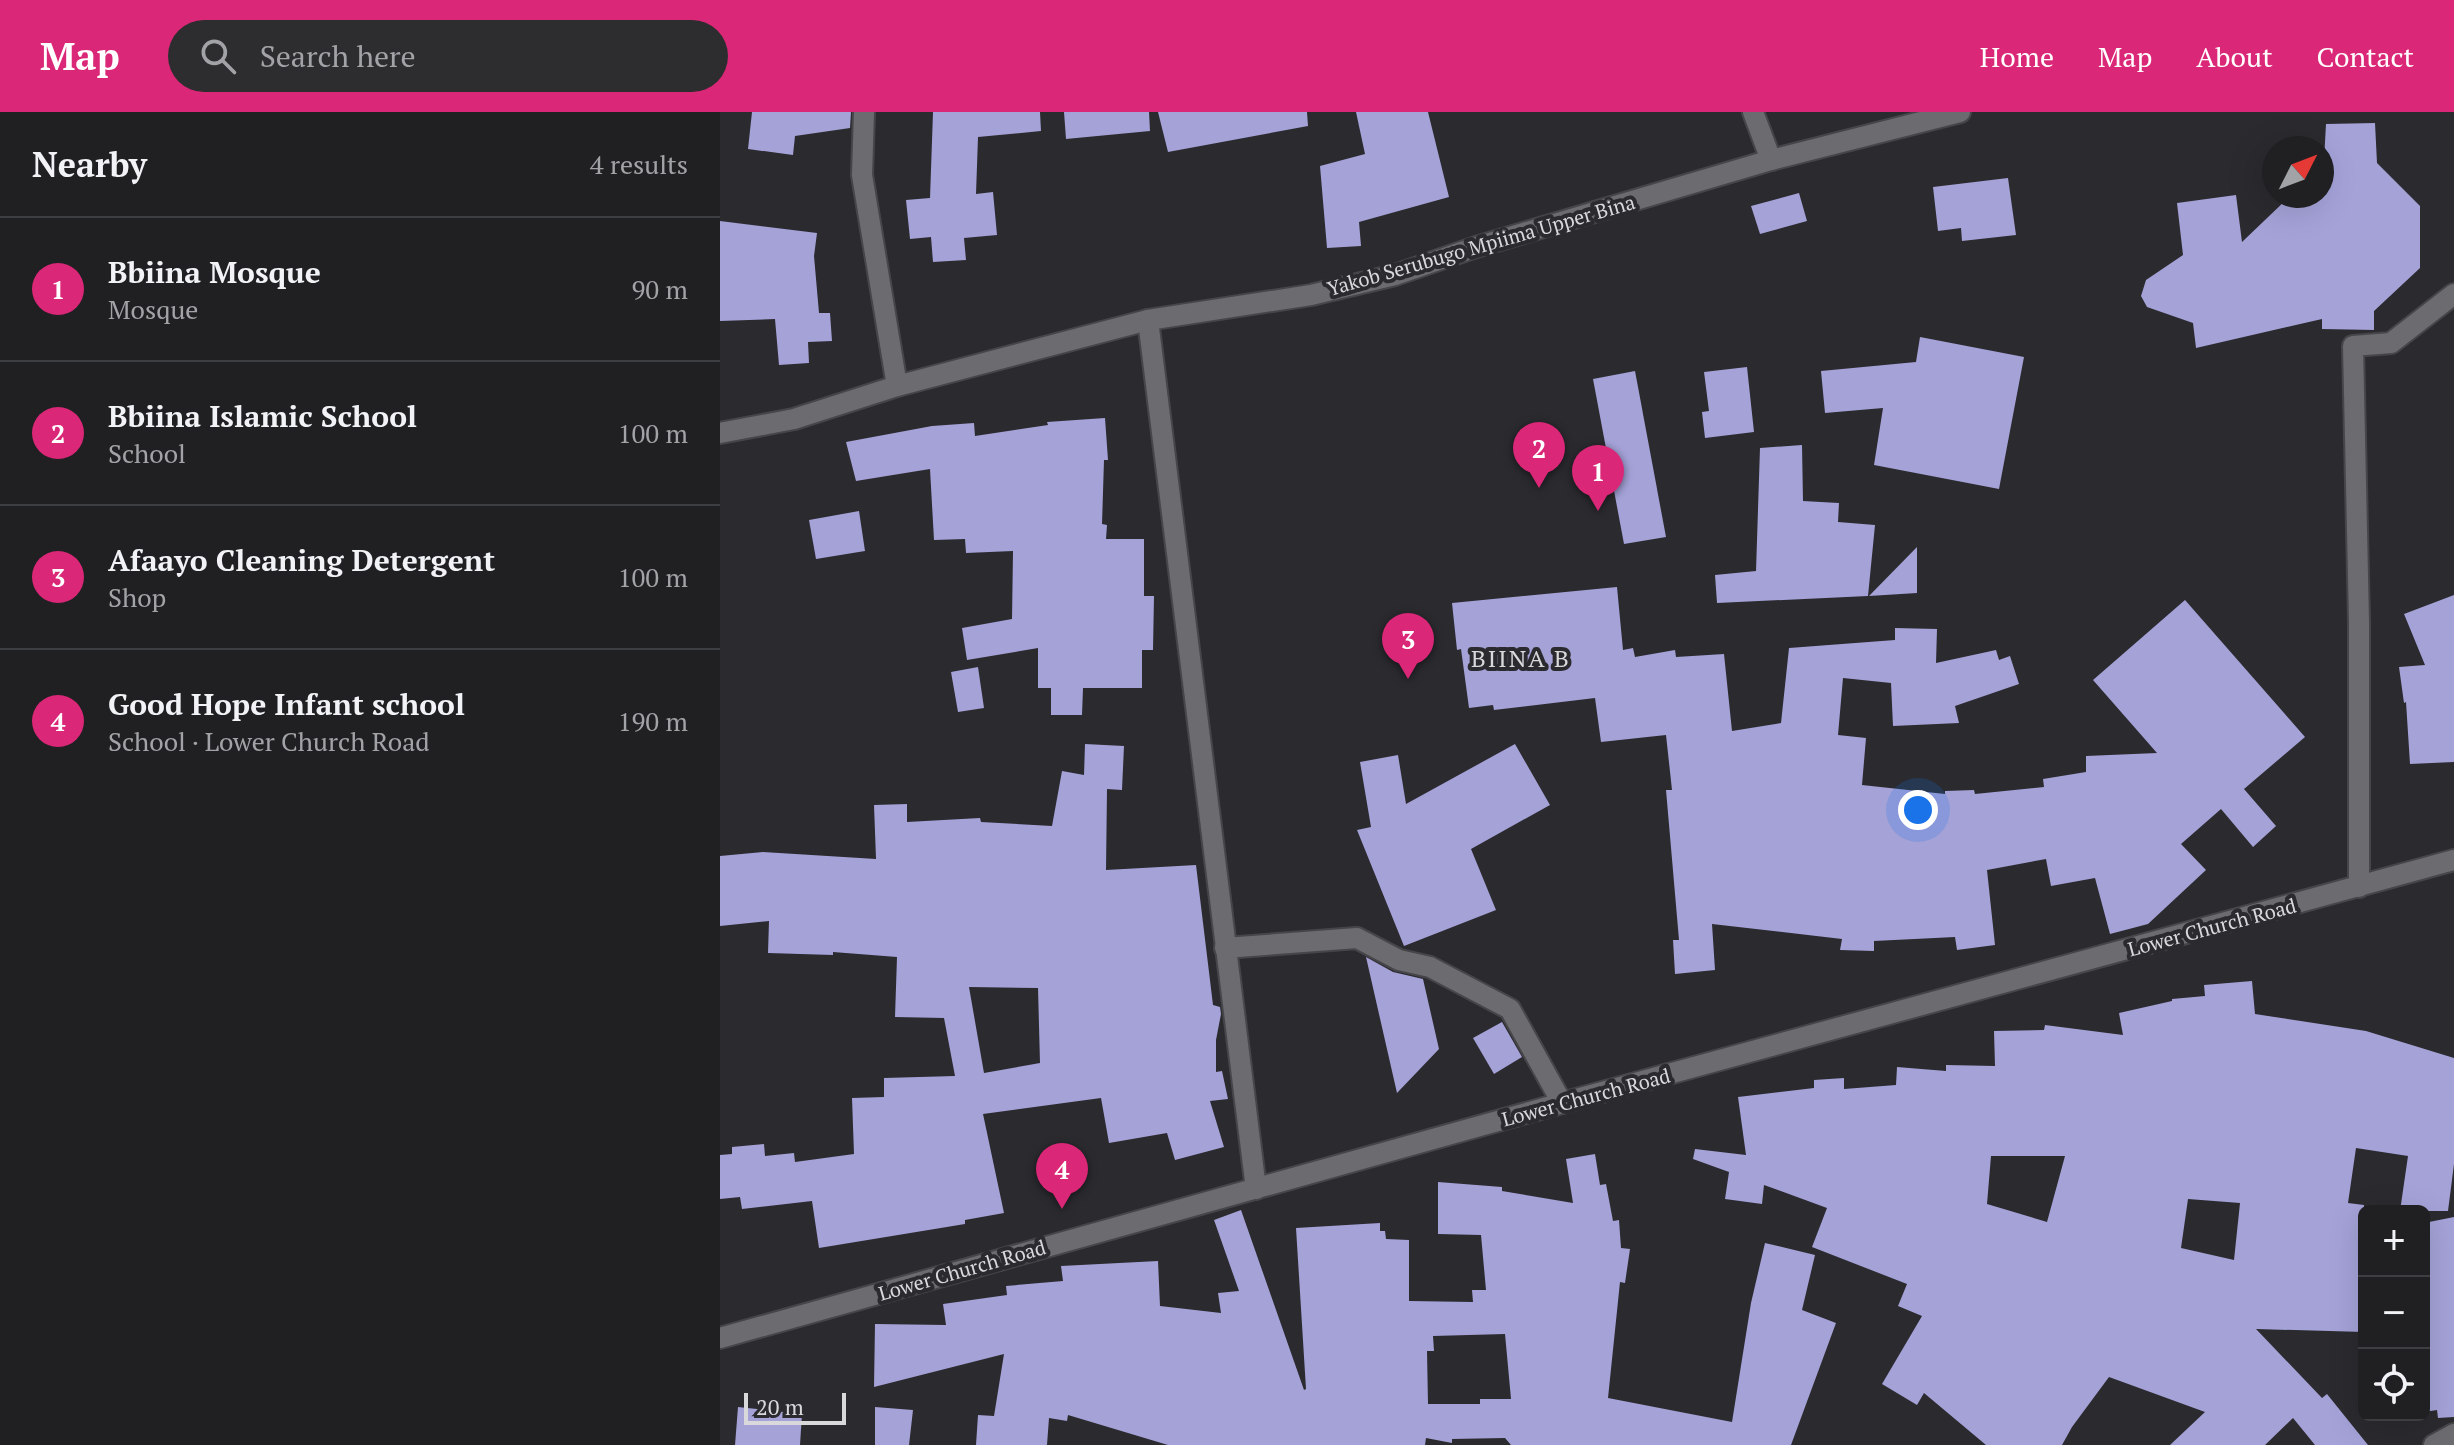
<!DOCTYPE html>
<meta charset="utf-8">
<style>
body{margin:0;font-family:"PT Serif",serif;background:#2d2d30;color:#f1f3f6}
.controls{position:absolute;right:24px;bottom:24px;display:grid;overflow:hidden;border-radius:12px;box-shadow:0 8px 32px #0002}
.controls button{width:72px;height:72px;display:grid;place-items:center;padding:0;border:0;border-bottom:2px solid #3d3e41;background:#202023;color:#f1f3f6;font:40px sans-serif}
.compass{position:absolute;left:1542px;top:24px;width:72px;height:72px;border-radius:50%;background:#202023;box-shadow:0 8px 32px #0002;rotate:48deg}
.scale{position:absolute;left:24px;bottom:20px;width:102px;box-sizing:border-box;padding-left:8px;border:4px solid #d9d9dc;border-top:0;font-size:22px;line-height:28px;white-space:nowrap;color:#d9d9dc;-webkit-text-stroke:6px #2b2a2f;paint-order:stroke}
.you{position:absolute;left:1198px;top:698px;width:28px;height:28px;margin:-20px;border:6px solid #fff;border-radius:50%;background:#1a73e8;box-shadow:0 0 0 12px #1a73e833}
.badge{display:grid;place-items:center;width:52px;height:52px;border-radius:50%;background:#db2777;color:#fff;font-size:26px;font-weight:700}
.pin{position:absolute;translate:-50% -66px;filter:drop-shadow(0 2px 4px #0008)}
.pin::after{content:'';position:absolute;top:42px;width:28px;height:24px;background:inherit;clip-path:polygon(0 0,100% 0,50% 100%)}
.list{margin:0;padding:0;list-style:none}
h2{display:flex;justify-content:space-between;align-items:center;height:104px;margin:0;padding:0 32px;font-size:34px}
h2 small{font-size:26px;font-weight:400;color:#a2a3a6}
.list li{display:grid;grid-template-columns:52px 1fr auto;gap:24px;align-items:center;box-sizing:border-box;height:144px;padding:0 32px;border-top:2px solid #3d3e41}
.list b{display:block;font-size:30px;white-space:nowrap}
.list p{margin:0;font-size:26px;white-space:nowrap;color:#a2a3a6}
.list em{font-size:26px;font-style:normal;color:#a2a3a6}
.icon{flex:none;width:44px;height:44px;fill:none;stroke:currentColor;stroke-width:2;stroke-linecap:round;stroke-linejoin:round}
.map{position:relative;flex:none;width:1734px;height:1333px;overflow:hidden}
header{display:flex;align-items:center;gap:48px;box-sizing:border-box;height:112px;padding:0 40px;background:#db2777;color:#fff}
header strong{font-size:38px}
nav{display:flex;gap:44px;margin-inline-start:auto;font-size:28px}
.search{width:560px;height:72px;background:#2d2d30;display:flex;align-items:center;gap:20px;box-sizing:border-box;padding:0 28px;border-radius:44px;color:#a2a3a6;font-size:30px}
main{display:flex}
aside{flex:1;background:#202023}
.map>svg:first-child{display:block}
.building{fill:#a4a2d7;fill-rule:evenodd}
.lines{fill:none;stroke-linecap:round;stroke-linejoin:round}
.minor-casing{stroke:#46464a;stroke-width:24}
.minor{stroke:#6b6b70;stroke-width:20}
.labels{text-anchor:middle;dominant-baseline:central;stroke-width:8;stroke-linejoin:round;paint-order:stroke}
.street-label{font-size:20px;fill:#d9d9dc;stroke:#2b2a2f}
.quarter-label{font-size:24px;letter-spacing:2px;fill:#d9d9dc;stroke:#2b2a2f}
</style>
<header>
<strong>Map</strong>
<div class="search"><svg class="icon" aria-label="search" viewBox="0 0 24 24"><circle cx="10" cy="10" r="6"/><path d="M15 15l6 6"/></svg>Search here</div>
<nav><a>Home</a><a>Map</a><a>About</a><a>Contact</a></nav>
</header>
<main>
<aside>
<h2>Nearby<small>4 results</small></h2>
<ul class="list">
<li><span class="badge">1</span><div><b>Bbiina Mosque</b><p>Mosque</p></div><em>90 m</em></li>
<li><span class="badge">2</span><div><b>Bbiina Islamic School</b><p>School</p></div><em>100 m</em></li>
<li><span class="badge">3</span><div><b>Afaayo Cleaning Detergent</b><p>Shop</p></div><em>100 m</em></li>
<li><span class="badge">4</span><div><b>Good Hope Infant school</b><p>School · Lower Church Road</p></div><em>190 m</em></li>
</ul>
</aside>
<div class="map">
<svg width="1734" height="1333" viewBox="0 0 1734 1333">
<rect width="100%" height="100%" fill="#2b2a2f"/>
<g class="building">
<path d="M32,0H131L130,16L75,24L73,43L28,37Z"/>
<path d="M213,0H320L321,19L258,25L256,82L273,80L277,123L244,126L246,148L213,150L211,125L190,127L186,88L210,86Z"/>
<path d="M344,0H429L430,19L346,27Z"/>
<path d="M438,0H587L588,14L448,40Z"/>
<path d="M636,0H708L729,85L639,110L641,134L607,136L600,54L645,42Z"/>
<path d="M1655,11L1657,51L1700,94V156L1654,199V218L1602,217V207L1476,236L1473,211L1427,195L1421,184L1426,168L1463,143L1457,91L1516,83L1522,130L1570,84H1602L1606,12Z"/>
<path d="M1288,66L1296,123L1242,129L1241,116L1218,119L1213,75Z"/>
<path d="M1079,81L1087,109L1040,122L1031,94Z"/>
<path d="M0,109L97,121L94,144L99,201H110L112,229L88,230L89,251L59,253L55,207L0,209Z"/>
<path d="M1200,225L1304,245L1279,377L1154,353L1163,296L1105,301L1101,259L1196,250Z"/>
<path d="M1027,255L1034,320L985,326L982,300L989,299L984,260Z"/>
<path d="M915,259L946,425L904,432L873,267Z"/>
<path d="M385,306L388,348H384L382,412L387,413L386,427H424V484H434L433,538H422V576H363L362,603H331V576H318V536L247,548L242,516L292,507L293,439L246,441L245,427L214,428L210,357L136,369L126,330L212,314L254,311L255,324L328,313L327,310Z"/>
<path d="M1082,333L1083,389L1119,391L1118,410L1155,413L1148,484L997,491L995,463L1036,459L1040,336Z"/>
<path d="M139,399L145,439L96,447L89,408Z"/>
<path d="M1197,435V481L1149,484Z"/>
<path d="M897,475L903,538L913,536L915,545L955,538L956,545L1004,542L1012,619L1061,611L1069,536L1175,528V516L1217,517L1216,551L1276,538L1279,548L1290,544L1299,572L1235,594L1239,611L1173,614L1171,571L1123,566L1118,623L1146,626L1142,673L1225,682V679L1254,678L1255,682L1324,675L1323,667L1366,660V644L1437,641L1373,568L1465,488L1585,625L1524,677L1556,714L1533,735L1501,697L1461,732L1486,758L1428,812L1390,822L1375,766L1331,774L1326,747L1267,758L1275,833L1237,838L1235,825L1154,829V839L1120,838L1122,827L992,812L995,858L955,862L953,828H959L946,678H952L946,623L881,630L875,586L774,598L773,593L749,596L741,537L737,538L732,491Z"/>
<path d="M1734,483V650L1690,652L1686,590L1684,591L1679,555L1705,553L1684,502Z"/>
<path d="M258,555L264,596L238,600L231,560Z"/>
<path d="M365,632L404,634L402,678L387,677L386,758L476,753L493,893L500,895L501,902L496,928V960L502,959L508,987L490,989L504,1035L455,1048L447,1021L389,1031L381,986L263,1002L284,1101L245,1108V1112L99,1136L92,1089L22,1097L20,1085L0,1087V1043L12,1042V1035L44,1032L45,1044L74,1041L75,1050L134,1042L132,986L164,985V966L235,964L224,906L175,905L177,845L113,840V843L48,841L49,809L0,814V744L43,740L156,747L154,693L187,692V710L260,706L261,710L332,714L342,659L364,663ZM249,875L318,876L320,951L264,961Z"/>
<path d="M795,632L830,693L751,737L776,798L684,834L637,718L651,715L640,650L678,643L686,692Z"/>
<path d="M646,845L673,860L703,867L719,937L677,981Z"/>
<path d="M1532,869L1535,902L1646,919L1734,946V1052L1728,1099H1680L1688,1044L1636,1036L1628,1091L1644,1093V1220L1536,1217L1602,1286L1607,1282L1648,1333H1595L1573,1306L1545,1333H1450L1485,1300L1389,1265L1352,1315L1342,1333H1266L1204,1281L1197,1293L1162,1272L1202,1204L1178,1194L1187,1172L1092,1135L1107,1096L1044,1073L1042,1092L1005,1087L1009,1060L973,1047L975,1037L1026,1043L1018,985L1094,976V968L1124,966V977L1176,973L1177,955L1226,959V953L1275,954L1274,919L1324,918L1325,913L1403,923L1399,901L1452,889V887L1485,884L1484,873ZM1271,1044H1345L1327,1110L1267,1092ZM1468,1087L1520,1091L1514,1148L1461,1136Z"/>
<path d="M782,910L802,945L774,962L753,926Z"/>
<path d="M875,1042L880,1073L886,1072L893,1109L899,1108L901,1136L910,1137L905,1171L900,1170L888,1286L1012,1310L1031,1191L1045,1131L1095,1143L1082,1198L1116,1211L1071,1333H791L785,1326L732,1327V1331L706,1326L705,1333H448L348,1303L347,1309L329,1306L327,1333H256L258,1303L274,1304L284,1242L154,1275L155,1212L226,1213L223,1192L287,1183L286,1174L343,1169L341,1154L438,1149L440,1194L501,1201L498,1181L519,1179L494,1108L521,1098L584,1278L586,1277L576,1116L660,1111V1119H665L666,1127L689,1128V1189L753,1190L752,1178H766L761,1123L718,1122V1070L782,1075V1079L853,1091L846,1047ZM785,1222L791,1287H760V1292H708L707,1239H714L713,1224Z"/>
<path d="M1734,1105V1305L1718,1306L1717,1298L1704,1300V1240L1708,1239L1704,1213V1111Z"/>
<path d="M18,1295L82,1302L80,1333H15Z"/>
<path d="M155,1295L193,1298L189,1333H155Z"/>
</g>
<g class="lines">
<g class="minor-casing">
<g id="minor">
<path d="M144,0L142,63L177,274"/>
<path d="M1033,0L1051,48"/>
<path d="M428,208L536,1077"/>
<path d="M0,321L74,307L177,274L428,208L591,183L675,163L756,135L1051,48L1240,0"/>
<path d="M1639,775V510L1633,234L1671,231L1734,182"/>
<path d="M505,836L637,826L679,848L710,855L790,897L842,991"/>
<path d="M0,1226L842,991L1734,748"/>
<path d="M1714,1333L1734,1322"/>
</g>
</g>
<use href="#minor" class="minor"/>
</g>
<g class="labels">
<g class="street-label">
<text transform="translate(761 133) rotate(-16)">Yakob Serubugo Mpiima Upper Bina</text>
<text transform="translate(1492 815) rotate(-15)">Lower Church Road</text>
<text transform="translate(866 985) rotate(-15)">Lower Church Road</text>
<text transform="translate(242 1158) rotate(-16)">Lower Church Road</text>
</g>
<g class="quarter-label">
<text x="801" y="546">BIINA B</text>
</g>
</g>
</svg>
<div class="controls">
<button>+</button>
<button>−</button>
<button><svg class="icon" aria-label="locate" viewBox="0 0 24 24"><circle cx="12" cy="12" r="6"/><path d="M12 2v4M12 18v4M2 12h4M18 12h4"/></svg></button>
</div>
<svg class="compass" viewBox="-18 -18 36 36"><path d="M0-13l5 13h-10z" fill="#e53935"/><path d="M0 13l5-13h-10z" fill="#a2a3a6"/></svg>
<div class="scale">20 m</div>
<div class="you"></div>
<div class="pin badge" style="left:878px;top:399px">1</div>
<div class="pin badge" style="left:819px;top:376px">2</div>
<div class="pin badge" style="left:688px;top:567px">3</div>
<div class="pin badge" style="left:342px;top:1097px">4</div>
</div>
</main>
